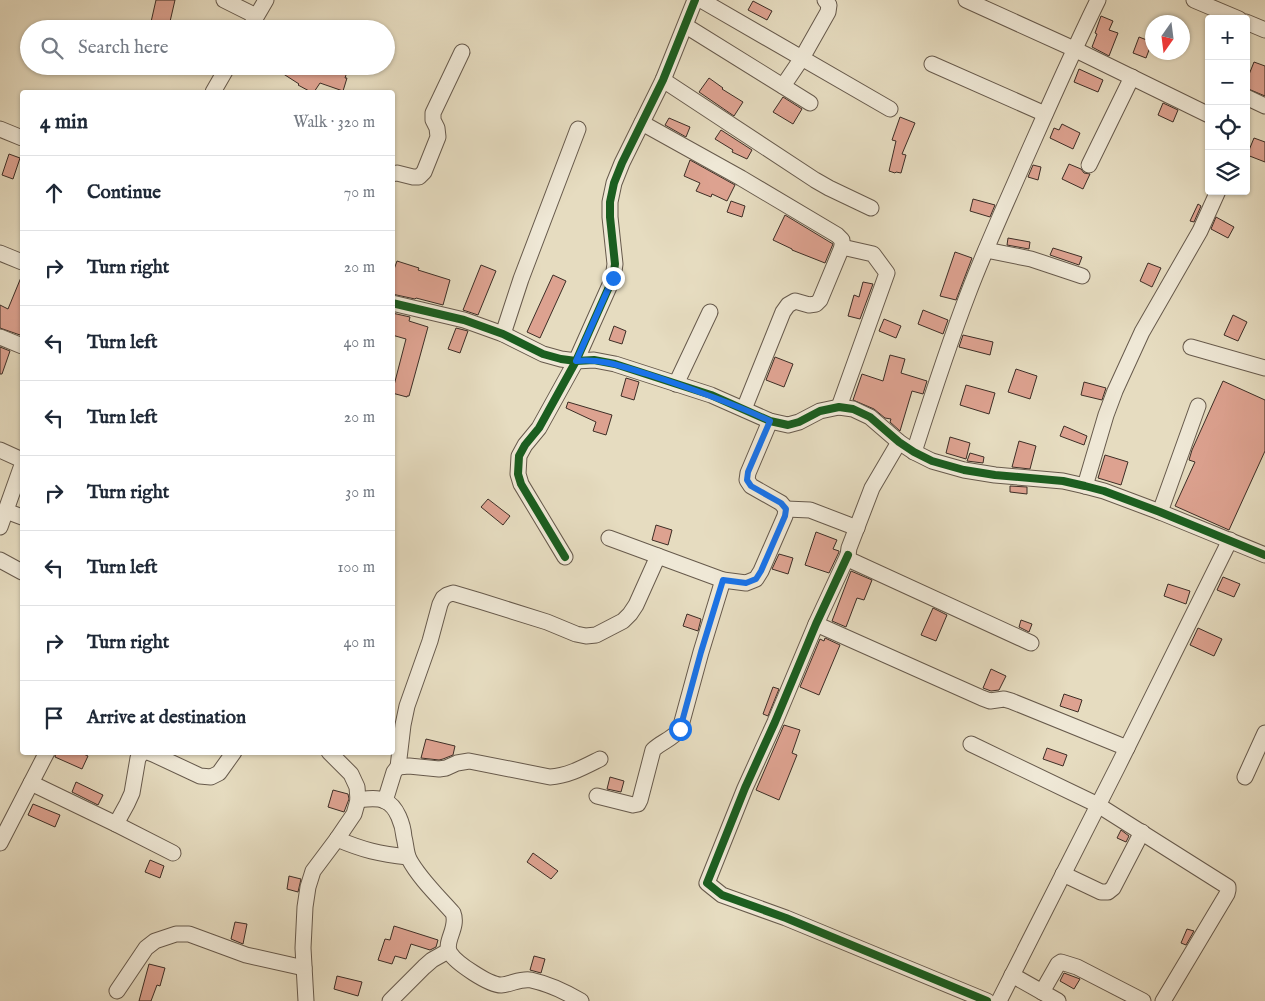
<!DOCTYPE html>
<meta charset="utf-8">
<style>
body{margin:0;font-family:"IM FELL English",serif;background:#f6f6f7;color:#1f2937}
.controls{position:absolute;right:15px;top:15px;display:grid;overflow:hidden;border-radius:5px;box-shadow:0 1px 4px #0004}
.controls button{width:45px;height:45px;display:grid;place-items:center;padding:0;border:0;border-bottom:1px solid #e0e1e3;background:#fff;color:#1f2937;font:25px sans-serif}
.compass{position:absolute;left:1145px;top:15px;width:45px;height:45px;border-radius:50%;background:#fff;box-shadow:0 1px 4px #0004;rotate:194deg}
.stop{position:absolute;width:15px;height:15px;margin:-11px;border:4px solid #1a73e8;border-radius:50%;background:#fff}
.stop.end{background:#1a73e8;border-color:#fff;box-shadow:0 1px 5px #0008}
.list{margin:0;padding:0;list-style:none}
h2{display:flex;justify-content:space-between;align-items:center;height:65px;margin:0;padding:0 20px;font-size:21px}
h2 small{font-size:16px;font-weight:400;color:#747a83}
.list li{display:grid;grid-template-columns:32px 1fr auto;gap:15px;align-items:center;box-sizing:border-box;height:75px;padding:0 20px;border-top:1px solid #e0e1e3}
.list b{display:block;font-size:19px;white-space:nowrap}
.list em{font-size:16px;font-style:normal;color:#747a83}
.icon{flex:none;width:28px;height:28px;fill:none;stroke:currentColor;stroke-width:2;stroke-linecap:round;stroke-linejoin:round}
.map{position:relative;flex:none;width:1265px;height:1001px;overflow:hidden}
.search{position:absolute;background:#fff;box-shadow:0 1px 4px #0004;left:20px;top:20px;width:375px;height:55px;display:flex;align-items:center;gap:12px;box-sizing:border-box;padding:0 18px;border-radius:28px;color:#747a83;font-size:19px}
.panel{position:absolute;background:#fff;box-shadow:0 1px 4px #0004;left:20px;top:90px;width:375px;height:665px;border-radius:5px}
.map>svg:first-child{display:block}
.building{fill:#dda290;stroke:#3d2e26}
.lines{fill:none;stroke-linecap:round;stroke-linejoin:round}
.minor-casing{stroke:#675a4c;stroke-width:17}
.minor{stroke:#efe8d6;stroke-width:15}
.cycleway-casing{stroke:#efe8d6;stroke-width:11}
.cycleway{stroke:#1b5e20;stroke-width:8}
.route{stroke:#1a73e8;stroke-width:6}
</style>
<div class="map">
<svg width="1265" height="1001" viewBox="0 0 1265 1001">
<rect width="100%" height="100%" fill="#e6dcc0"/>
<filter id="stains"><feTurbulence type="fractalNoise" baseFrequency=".004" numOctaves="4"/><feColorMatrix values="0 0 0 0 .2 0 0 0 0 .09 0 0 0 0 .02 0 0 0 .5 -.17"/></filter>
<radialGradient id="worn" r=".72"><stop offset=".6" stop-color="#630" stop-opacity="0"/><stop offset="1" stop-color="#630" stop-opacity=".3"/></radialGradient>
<g class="building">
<path d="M156,0H175L169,26L151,22Z"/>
<path d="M753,1L772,11L767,20L748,10Z"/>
<path d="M1101,16L1113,21L1109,30L1118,33L1109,56L1092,47L1097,34L1095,33Z"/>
<path d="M1139,37L1152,42L1146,58L1133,53Z"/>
<path d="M1254,62L1265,66V96L1246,88V82Z"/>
<path d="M271,66H349L345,78H347L343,91L320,83L314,92H311L298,85L299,84Z"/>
<path d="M1079,69L1103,80L1098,92L1074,82Z"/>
<path d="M709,78L723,88L722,89L743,102L734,116L699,92Z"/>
<path d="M783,97L802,109L793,124L773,112Z"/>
<path d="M1163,103L1178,110L1173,122L1158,115Z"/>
<path d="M900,117L915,123L902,154L906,155L901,173L896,172L895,173L889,171L896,141L892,140Z"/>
<path d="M669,118L690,127L686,137L665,125Z"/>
<path d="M1062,124L1080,133L1073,149L1050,138L1054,128L1059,130Z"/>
<path d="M721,130L752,150L747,159L732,152L733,150L715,139Z"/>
<path d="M1254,138L1265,142V162L1247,155Z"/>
<path d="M9,154L20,158L13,179L2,175Z"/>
<path d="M690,160L735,185L727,201L712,194L711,197L696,191L700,183L684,176Z"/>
<path d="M1069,164L1081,169L1084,173L1090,174L1083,189L1062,179Z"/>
<path d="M1033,165L1041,167L1038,180L1028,177Z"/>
<path d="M973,199L995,205L990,217L970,211Z"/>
<path d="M731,201L745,206L742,217L727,212Z"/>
<path d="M1198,204L1201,206L1194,222L1190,221Z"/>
<path d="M785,215L833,244L825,263L792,250V249L773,240Z"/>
<path d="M1216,217L1234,227L1228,238L1211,229Z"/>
<path d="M1008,238L1030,242L1029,249L1007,245Z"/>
<path d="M1053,248L1082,257L1079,265L1050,255Z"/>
<path d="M955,252L972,258L956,300L940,296Z"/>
<path d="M397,261L419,268L418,270L450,280L443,305L416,298L415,299L392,294V275Z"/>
<path d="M1148,263L1161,268L1152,287L1140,281Z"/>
<path d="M481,265L496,271L478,315L463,310Z"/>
<path d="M22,275V329L20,335L0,328V305L8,309Z"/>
<path d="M553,275L566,281L540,338L527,332Z"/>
<path d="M863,282L873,284L860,319L848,316L854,295L859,297Z"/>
<path d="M923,310L948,320L943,334L918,324Z"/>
<path d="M392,313L410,317L409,321L428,327L409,396H407V397L392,393L406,339L392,335Z"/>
<path d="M1233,315L1247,322L1238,341L1224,335Z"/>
<path d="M884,319L901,326L896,338L879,331Z"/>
<path d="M614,326L626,331L622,344L609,340Z"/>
<path d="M456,328L468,331L460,353L448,349Z"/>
<path d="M963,335L993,342L990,355L959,347Z"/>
<path d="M0,347L10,351L2,374H0Z"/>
<path d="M890,355L905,359L901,373L927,381L923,394L912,391L900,431L890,422L891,419L885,418L874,409L853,400L862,374L883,381Z"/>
<path d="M775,357L793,364L784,387L766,380Z"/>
<path d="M1016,369L1037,376L1030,399L1008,392Z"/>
<path d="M626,378L639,382L634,400L621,396Z"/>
<path d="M1223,381L1265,400V451L1229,530L1175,506L1195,462L1189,460L1192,450Z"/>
<path d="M1084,382L1106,388L1102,400L1081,395Z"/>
<path d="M966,385L995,393L989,414L960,405Z"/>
<path d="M568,402L612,415L606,435L593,431L596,422L566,408Z"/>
<path d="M1064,426L1087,436L1084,445L1060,436Z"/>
<path d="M950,437L970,443L966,459L946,453Z"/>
<path d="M1019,441L1036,446L1030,469L1012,467Z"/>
<path d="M970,453L984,457L983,463L967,461Z"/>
<path d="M1105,455L1128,462L1121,485L1098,478Z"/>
<path d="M1010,486L1027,487V494L1010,492Z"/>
<path d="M488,499L510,516L503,525L481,507Z"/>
<path d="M656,525L672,530L668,545L652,540Z"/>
<path d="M816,532L837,540L833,549L839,551V552L829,573L805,565Z"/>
<path d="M779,554L793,558L788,574L772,569Z"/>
<path d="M851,571L872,580L864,600L857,598L846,627L832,621Z"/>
<path d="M1223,577L1240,584L1234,597L1217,590Z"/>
<path d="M1168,584L1190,591L1186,604L1164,596Z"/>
<path d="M933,608L947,615L936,641L921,635Z"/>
<path d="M687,614L701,619L698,631L683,626Z"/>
<path d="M1021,620L1032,624L1029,632L1019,627Z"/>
<path d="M1198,628L1222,639L1214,656L1190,645Z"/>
<path d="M825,638L840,645L819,695L800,687L820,639L824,641Z"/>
<path d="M991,669L1006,676L999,690L991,691L983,688Z"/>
<path d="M773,687L779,689L768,716L763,714Z"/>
<path d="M1064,694L1082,700L1078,712L1060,706Z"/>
<path d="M784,725L800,730L792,753L797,755L779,800L756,790Z"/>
<path d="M426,739L455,746L453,755L443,759L439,760L421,758Z"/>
<path d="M1047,748L1067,755L1063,766L1043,759Z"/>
<path d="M56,752H79L88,756L82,769L55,757Z"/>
<path d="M610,777L624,781L621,792L607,789Z"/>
<path d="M76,782L103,795L98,805L72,792Z"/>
<path d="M333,790L348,794L349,799L344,812L328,807Z"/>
<path d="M33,804L60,815L55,827L28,815Z"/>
<path d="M1121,830L1129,836L1126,842L1117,838Z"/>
<path d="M533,853L558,871L551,879L527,862Z"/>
<path d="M150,860L164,866L160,878L145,872Z"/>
<path d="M289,876L301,879L298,892L287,889Z"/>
<path d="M235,922L247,924L243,944L231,939Z"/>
<path d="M394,926L438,940L436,947L430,950L411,944L406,959L395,956L392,964L378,960L385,939L390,940Z"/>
<path d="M1187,929L1194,931L1186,945L1181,943Z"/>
<path d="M534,956L545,959L541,973L530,970Z"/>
<path d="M149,964L165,968L160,986L157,985L151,1001H139Z"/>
<path d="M1064,973L1080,979L1074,989L1060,981Z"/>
<path d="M337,976L362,982L358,996L334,989Z"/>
</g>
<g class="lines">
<g class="minor-casing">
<g id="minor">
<path d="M224,0L256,16"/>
<path d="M701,0L890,109"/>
<path d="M966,0L1074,49L1209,115"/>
<path d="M1194,0L1239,19"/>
<path d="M1246,22L1265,30"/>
<path d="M686,26L810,103"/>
<path d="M249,29L266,0"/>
<path d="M932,64L1045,114"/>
<path d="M663,80L815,180L829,188L871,208"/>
<path d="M783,86L802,58L828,12L829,5L825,0"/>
<path d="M213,92L228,66"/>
<path d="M1246,97L1265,106"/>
<path d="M642,123L741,178L837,235L842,240V247L820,300L816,304L809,305L795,301L788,305L783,312L744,409"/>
<path d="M0,129L22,138"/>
<path d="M1089,165L1132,77"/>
<path d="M392,174L397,173L413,177H419L424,172L438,137L437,128L433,120V113L462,52"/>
<path d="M986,250L1031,259L1082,276"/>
<path d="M0,253L22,262"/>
<path d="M392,303L464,320L503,334L543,354L561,359L576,361L594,360L615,364L711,395L770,421L788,425L799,422L820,411L839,407L853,409L870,417L899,442L914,452L932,461L964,470L995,475L1063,481L1085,486L1104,491L1160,512L1265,555"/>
<path d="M503,334L521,279L578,129"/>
<path d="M0,337L22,346"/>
<path d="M1191,347L1265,368"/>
<path d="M676,384L710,312"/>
<path d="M839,407L887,273L873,254L842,247"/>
<path d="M899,442L872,488L849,548L848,555L850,560L1031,643"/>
<path d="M0,450L22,460"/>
<path d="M914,452C931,399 948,346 968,294C985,249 1005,206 1024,162C1048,108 1072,53 1098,0"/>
<path d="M1085,486L1106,415L1115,391L1142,332L1200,231L1218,191"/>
<path d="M786,509L810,510L857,528"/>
<path d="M6,511L22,517"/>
<path d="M1160,512L1198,406"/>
<path d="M0,527L22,465"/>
<path d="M609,538L723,580L746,583L756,579L761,571L785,516L786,509L781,503L751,486L747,480L748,473L770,421"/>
<path d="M848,555L816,624L775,722L745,788L707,883L722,895L786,918L987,1001"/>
<path d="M565,557L521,484L518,474L519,456L525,445L539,428L576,361L613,278L615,264L610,217V202L614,183L622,163L663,80L695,0"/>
<path d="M0,560L22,572"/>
<path d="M816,624L982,698L990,701L1004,699L1011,701L1127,748"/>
<path d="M971,744L1098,805L1228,887V890L1227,894L1163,1001"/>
<path d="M148,752L153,754L200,776L211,777L219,773L234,752"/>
<path d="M398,767L403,725L407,706L430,641L440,604L443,598L447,595L453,593L480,601L547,622L576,634L586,636L596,635L623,621L630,614L636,605L658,556"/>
<path d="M1245,777L1265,733"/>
<path d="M31,783L116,824L173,853"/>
<path d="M597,796L633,805L638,804L640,800L653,750C661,742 673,739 680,729L701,652L723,580"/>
<path d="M358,800C366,799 377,797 385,801C397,806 403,825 404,837C406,844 406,853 409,859C419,878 438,896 453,913C459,928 443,942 450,953C456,963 489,985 501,985C512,984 521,978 531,980C549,984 566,992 581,1001"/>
<path d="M385,801L394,772L398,767L409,766L439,769L446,768L457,763L469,761L550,777C568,776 584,767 600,759"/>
<path d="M116,824L127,804L132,793L138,758L143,752"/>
<path d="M337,839C363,850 379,854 408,857"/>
<path d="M0,843L47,752"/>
<path d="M1063,874L1101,892H1108L1113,888L1142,832"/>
<path d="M1012,975L1058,1001"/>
<path d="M117,991L146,948L155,941L176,934H189L246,955L304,968"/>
<path d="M1042,992L1058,964L1061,962L1077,967L1143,1001"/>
<path d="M306,1001L303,948L305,907L308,887L313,871L337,839L354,814L358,800L357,787L351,774L329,752"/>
<path d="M390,1001L424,967L432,960L448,951"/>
<path d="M999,1001L1118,766L1230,540"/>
</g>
</g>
<use href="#minor" class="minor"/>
<g class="cycleway-casing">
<g id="cycleway">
<path d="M392,303L464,320L503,334L543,354L561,359L576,361L594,360L615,364L711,395L770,421L788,425L799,422L820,411L839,407L853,409L870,417L899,442L914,452L932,461L964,470L995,475L1063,481L1085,486L1104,491L1160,512L1265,555"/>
<path d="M848,555L816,624L775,722L745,788L707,883L722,895L786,918L987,1001"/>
<path d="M565,557L521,484L518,474L519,456L525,445L539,428L576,361L613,278L615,264L610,217V202L614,183L622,163L663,80L695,0"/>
</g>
</g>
<use href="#cycleway" class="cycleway"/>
</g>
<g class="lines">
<path class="route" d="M613,278L576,361C601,358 624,367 647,374C690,388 730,402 770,421L748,472L747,480L751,486L781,503L786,509L785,516L761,571L756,579L746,583L723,580L701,652L680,729"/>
</g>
<rect width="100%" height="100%" filter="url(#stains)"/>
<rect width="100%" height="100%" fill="url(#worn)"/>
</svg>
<div class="controls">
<button>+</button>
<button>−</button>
<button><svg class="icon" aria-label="locate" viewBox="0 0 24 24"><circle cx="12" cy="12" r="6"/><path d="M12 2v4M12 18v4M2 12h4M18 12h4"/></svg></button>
<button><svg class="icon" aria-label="layers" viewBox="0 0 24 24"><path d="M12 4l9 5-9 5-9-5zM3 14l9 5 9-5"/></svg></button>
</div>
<svg class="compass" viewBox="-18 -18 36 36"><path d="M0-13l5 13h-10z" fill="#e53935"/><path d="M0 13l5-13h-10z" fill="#747a83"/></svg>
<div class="stop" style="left:680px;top:729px"></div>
<div class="stop end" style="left:613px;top:278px"></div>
<div class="search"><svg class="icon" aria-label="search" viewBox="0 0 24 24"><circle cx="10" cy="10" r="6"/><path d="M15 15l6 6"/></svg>Search here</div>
<section class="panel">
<h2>4 min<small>Walk · 320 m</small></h2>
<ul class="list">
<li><svg class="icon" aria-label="ahead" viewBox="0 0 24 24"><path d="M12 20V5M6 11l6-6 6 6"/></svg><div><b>Continue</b></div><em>70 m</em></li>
<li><svg class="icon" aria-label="right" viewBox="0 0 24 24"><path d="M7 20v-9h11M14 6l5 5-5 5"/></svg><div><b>Turn right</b></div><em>20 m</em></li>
<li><svg class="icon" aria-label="left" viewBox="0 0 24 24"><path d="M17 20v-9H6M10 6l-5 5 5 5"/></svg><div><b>Turn left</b></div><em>40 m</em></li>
<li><svg class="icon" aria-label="left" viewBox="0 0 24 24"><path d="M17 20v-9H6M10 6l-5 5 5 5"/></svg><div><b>Turn left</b></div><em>20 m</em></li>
<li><svg class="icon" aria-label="right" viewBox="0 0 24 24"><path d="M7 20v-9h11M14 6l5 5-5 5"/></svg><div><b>Turn right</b></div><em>30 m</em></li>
<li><svg class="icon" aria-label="left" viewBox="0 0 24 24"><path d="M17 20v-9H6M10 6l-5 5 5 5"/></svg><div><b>Turn left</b></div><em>100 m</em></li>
<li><svg class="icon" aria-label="right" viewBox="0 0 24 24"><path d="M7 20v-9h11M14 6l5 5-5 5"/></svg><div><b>Turn right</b></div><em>40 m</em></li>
<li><svg class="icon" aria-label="arrive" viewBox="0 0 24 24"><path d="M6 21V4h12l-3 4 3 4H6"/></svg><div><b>Arrive at destination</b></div></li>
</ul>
</section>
</div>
